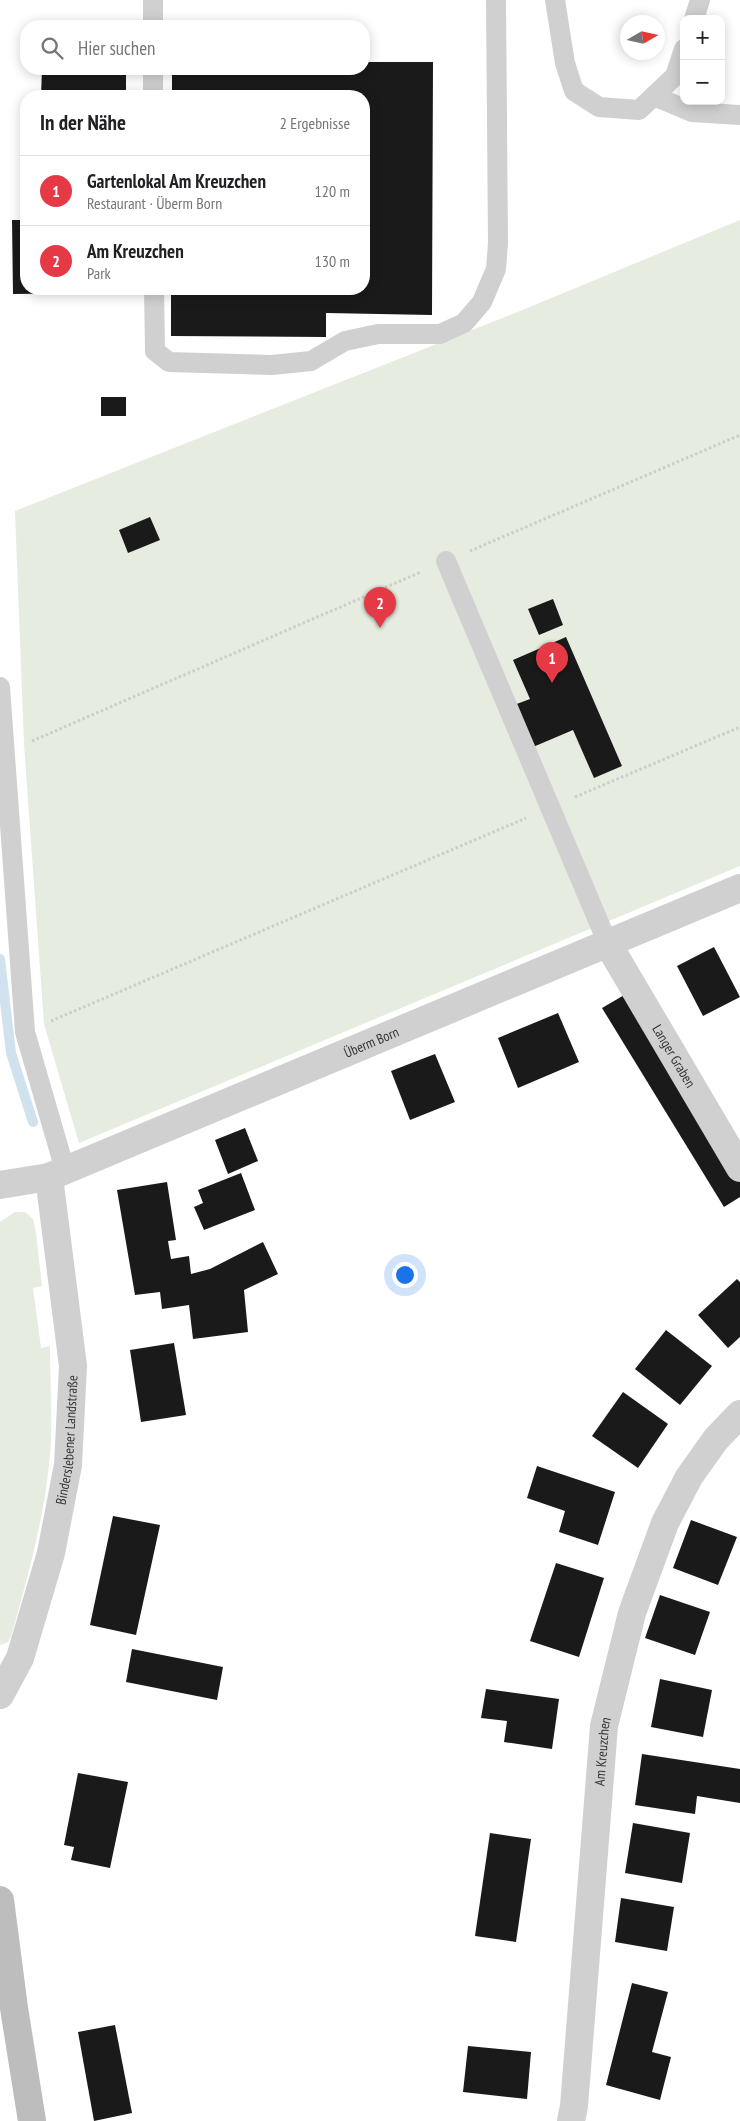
<!DOCTYPE html>
<html lang="de">
<meta charset="utf-8">
<style>
body{margin:0;font-family:"PT Sans Narrow",sans-serif;background:#f6f6f6;color:#202124}
.controls{position:absolute;right:15px;top:15px;display:grid;overflow:hidden;border-radius:10px;box-shadow:0 2px 12px #0003}
.controls button{width:45px;height:45px;display:grid;place-items:center;padding:0;border:0;border-bottom:1px solid #e0e0e0;background:#fff;color:#202124;font:25px sans-serif}
.compass{position:absolute;left:620px;top:15px;width:45px;height:45px;border-radius:50%;background:#fff;box-shadow:0 2px 12px #0003;rotate:81deg}
.you{position:absolute;left:404px;top:1274px;width:18px;height:18px;margin:-12px;border:4px solid #fff;border-radius:50%;background:#1a73e8;box-shadow:0 0 0 8px #1a73e833}
.badge{display:grid;place-items:center;width:32px;height:32px;border-radius:50%;background:#e63946;color:#fff;font-size:16px;font-weight:700}
.pin{position:absolute;translate:-50% -41px;filter:drop-shadow(0 1px 2px #0008)}
.pin::after{content:'';position:absolute;top:26px;width:18px;height:15px;background:inherit;clip-path:polygon(0 0,100% 0,50% 100%)}
.list{margin:0;padding:0;list-style:none}
h2{display:flex;justify-content:space-between;align-items:center;height:65px;margin:0;padding:0 20px;font-size:21px}
h2 small{font-size:16px;font-weight:400;color:#757577}
.list li{display:grid;grid-template-columns:32px 1fr auto;gap:15px;align-items:center;box-sizing:border-box;height:70px;padding:0 20px;border-top:1px solid #e0e0e0}
.list b{display:block;font-size:19px;white-space:nowrap}
.list p{margin:0;font-size:16px;white-space:nowrap;color:#757577}
.list em{font-size:16px;font-style:normal;color:#757577}
.icon{flex:none;width:28px;height:28px;fill:none;stroke:currentColor;stroke-width:2;stroke-linecap:round;stroke-linejoin:round}
.map{position:relative;flex:none;width:740px;height:2121px;overflow:hidden}
.search{position:absolute;background:#fff;box-shadow:0 2px 12px #0003;left:20px;top:20px;width:350px;height:55px;display:flex;align-items:center;gap:12px;box-sizing:border-box;padding:0 18px;border-radius:20px;color:#757577;font-size:19px}
.panel{position:absolute;background:#fff;box-shadow:0 2px 12px #0003;left:20px;top:90px;width:350px;height:205px;border-radius:20px}
.map>svg:first-child{display:block}
.green{fill:#e6ecdf}
.lines{fill:none;stroke-linecap:round;stroke-linejoin:round}
.stream{stroke:#cfe2ee;stroke-width:10}
.building{fill:#1a1a1a}
.path{stroke:#cdcdcd;stroke-width:3;stroke-dasharray:2.5 2.5;stroke-linecap:butt}
.service{stroke:#d0d0d0;stroke-width:20}
.minor{stroke:#d0d0d0;stroke-width:28}
.secondary{stroke:#bdbdbd;stroke-width:28}
.labels{text-anchor:middle;dominant-baseline:central;stroke-width:5;stroke-linejoin:round;paint-order:stroke}
.street-label{font-size:14px;fill:#333;stroke:#fff}
</style>
<div class="map">
<svg width="740" height="2121" viewBox="0 0 740 2121">
<rect width="100%" height="100%" fill="#fff"/>
<g class="green">
<path d="M740,220V866L79,1143L44,1024L24,744L15,511L520,311Z"/>
<path d="M15,1212H25L33,1219L36,1233L42,1286L33,1288L41,1348L50,1346C50,1377 52,1408 51,1438C48,1506 29,1572 11,1637L7,1643L0,1645V1222Z"/>
</g>
<g class="lines">
<path class="stream" d="M0,959L11,1053L33,1122"/>
</g>
<g class="building">
<path d="M364,62H433L432,315L326,313V337L171,336V289H364V96H172V69H364Z"/>
<path d="M42,69H126V96H41Z"/>
<path d="M12,220H26V289H102V293L13,294Z"/>
<rect x="101" y="397" width="25" height="19"/>
<path d="M150,517L160,540L128,553L119,530Z"/>
<path d="M553,599L563,625L539,635L528,609Z"/>
<path d="M566,637L622,766L594,778L573,730L533,747L514,705L530,699L513,660Z"/>
<path d="M714,947L740,997L703,1016L677,966Z"/>
<path d="M626,994L740,1180V1197L724,1207L602,1008Z"/>
<path d="M558,1013L579,1062L518,1088L498,1038Z"/>
<path d="M435,1054L455,1102L410,1120L391,1071Z"/>
<path d="M245,1128L258,1161L228,1174L215,1140Z"/>
<path d="M241,1173L255,1210L204,1230L194,1207L203,1203L198,1190Z"/>
<path d="M167,1182L176,1240L168,1241L171,1259L189,1256L191,1274L210,1269L263,1242L278,1274L244,1290L248,1332L193,1339L189,1305L162,1309L160,1292L135,1295L117,1190Z"/>
<path d="M737,1279L740,1282V1337L728,1348L698,1315Z"/>
<path d="M666,1330L712,1366L680,1405L635,1369Z"/>
<path d="M174,1343L186,1415L141,1422L130,1350Z"/>
<path d="M623,1392L668,1424L638,1468L592,1436Z"/>
<path d="M537,1466L615,1492L598,1545L559,1532L565,1511L527,1498Z"/>
<path d="M113,1516L160,1525L136,1635L90,1625Z"/>
<path d="M691,1520L737,1537L718,1585L673,1568Z"/>
<path d="M556,1563L604,1578L579,1657L530,1641Z"/>
<path d="M660,1595L710,1612L695,1655L645,1638Z"/>
<path d="M132,1649L223,1667L217,1700L126,1682Z"/>
<path d="M660,1679L712,1690L703,1737L651,1727Z"/>
<path d="M486,1689L559,1699L552,1749L504,1742L507,1721L481,1718Z"/>
<path d="M642,1754L740,1769V1803L697,1796L695,1814L635,1805Z"/>
<path d="M78,1773L128,1782L110,1868L71,1860L74,1847L64,1845Z"/>
<path d="M633,1823L690,1833L682,1883L625,1873Z"/>
<path d="M490,1833L531,1839L516,1942L475,1936Z"/>
<path d="M621,1898L674,1907L667,1951L615,1942Z"/>
<path d="M632,1983L668,1992L652,2052L671,2057L660,2100L606,2085Z"/>
<path d="M115,2025L132,2113L94,2121L78,2032Z"/>
<path d="M468,2046L531,2052L527,2099L463,2092Z"/>
</g>
<g class="lines">
<g class="path">
<path d="M470,551L740,435"/>
<path d="M32,741L421,572"/>
<path d="M575,797L740,727"/>
<path d="M51,1021L526,818"/>
</g>
<g class="service">
<path d="M153,0V26"/>
<path d="M555,0L565,63L574,91L599,107L639,110L675,76L684,49"/>
<path d="M694,19L700,0"/>
<path d="M153,69V96"/>
<path d="M654,96L692,112L740,115"/>
<path d="M154,289L155,351L169,362L272,365L311,361L345,341L378,334H440L464,323L482,302L496,269L498,243L496,0"/>
<path d="M446,561L608,944"/>
<path d="M0,687L25,1032L65,1170"/>
</g>
<g class="minor">
<path id="s1" d="M608,944L740,1168"/>
<path id="s2" d="M0,1185L49,1177L740,888"/>
<path id="s3" d="M0,1695L20,1658L51,1553L68,1465L73,1366L49,1177"/>
<path id="s4" d="M571,2121L574,2106L604,1726L632,1613L665,1523L689,1477L716,1439L740,1414"/>
</g>
<path class="secondary" d="M0,1900L14,2008L32,2121"/>
</g>
<g class="labels">
<g class="street-label">
<text stroke="none"><textPath href="#s2" startOffset="399">Überm Born</textPath></text>
<text stroke="none"><textPath href="#s1" startOffset="130">Langer Graben</textPath></text>
<text stroke="none"><textPath href="#s3" startOffset="266">Binderslebener Landstraße</textPath></text>
<text stroke="none"><textPath href="#s4" startOffset="371">Am Kreuzchen</textPath></text>
</g>
</g>
</svg>
<div class="controls">
<button>+</button>
<button>−</button>
</div>
<svg class="compass" viewBox="-18 -18 36 36"><path d="M0-13l5 13h-10z" fill="#e53935"/><path d="M0 13l5-13h-10z" fill="#757577"/></svg>
<div class="you"></div>
<div class="pin badge" style="left:552px;top:683px">1</div>
<div class="pin badge" style="left:380px;top:628px">2</div>
<div class="search"><svg class="icon" aria-label="search" viewBox="0 0 24 24"><circle cx="10" cy="10" r="6"/><path d="M15 15l6 6"/></svg>Hier suchen</div>
<section class="panel">
<h2>In der Nähe<small>2 Ergebnisse</small></h2>
<ul class="list">
<li><span class="badge">1</span><div><b>Gartenlokal Am Kreuzchen</b><p>Restaurant · Überm Born</p></div><em>120 m</em></li>
<li><span class="badge">2</span><div><b>Am Kreuzchen</b><p>Park</p></div><em>130 m</em></li>
</ul>
</section>
</div>
